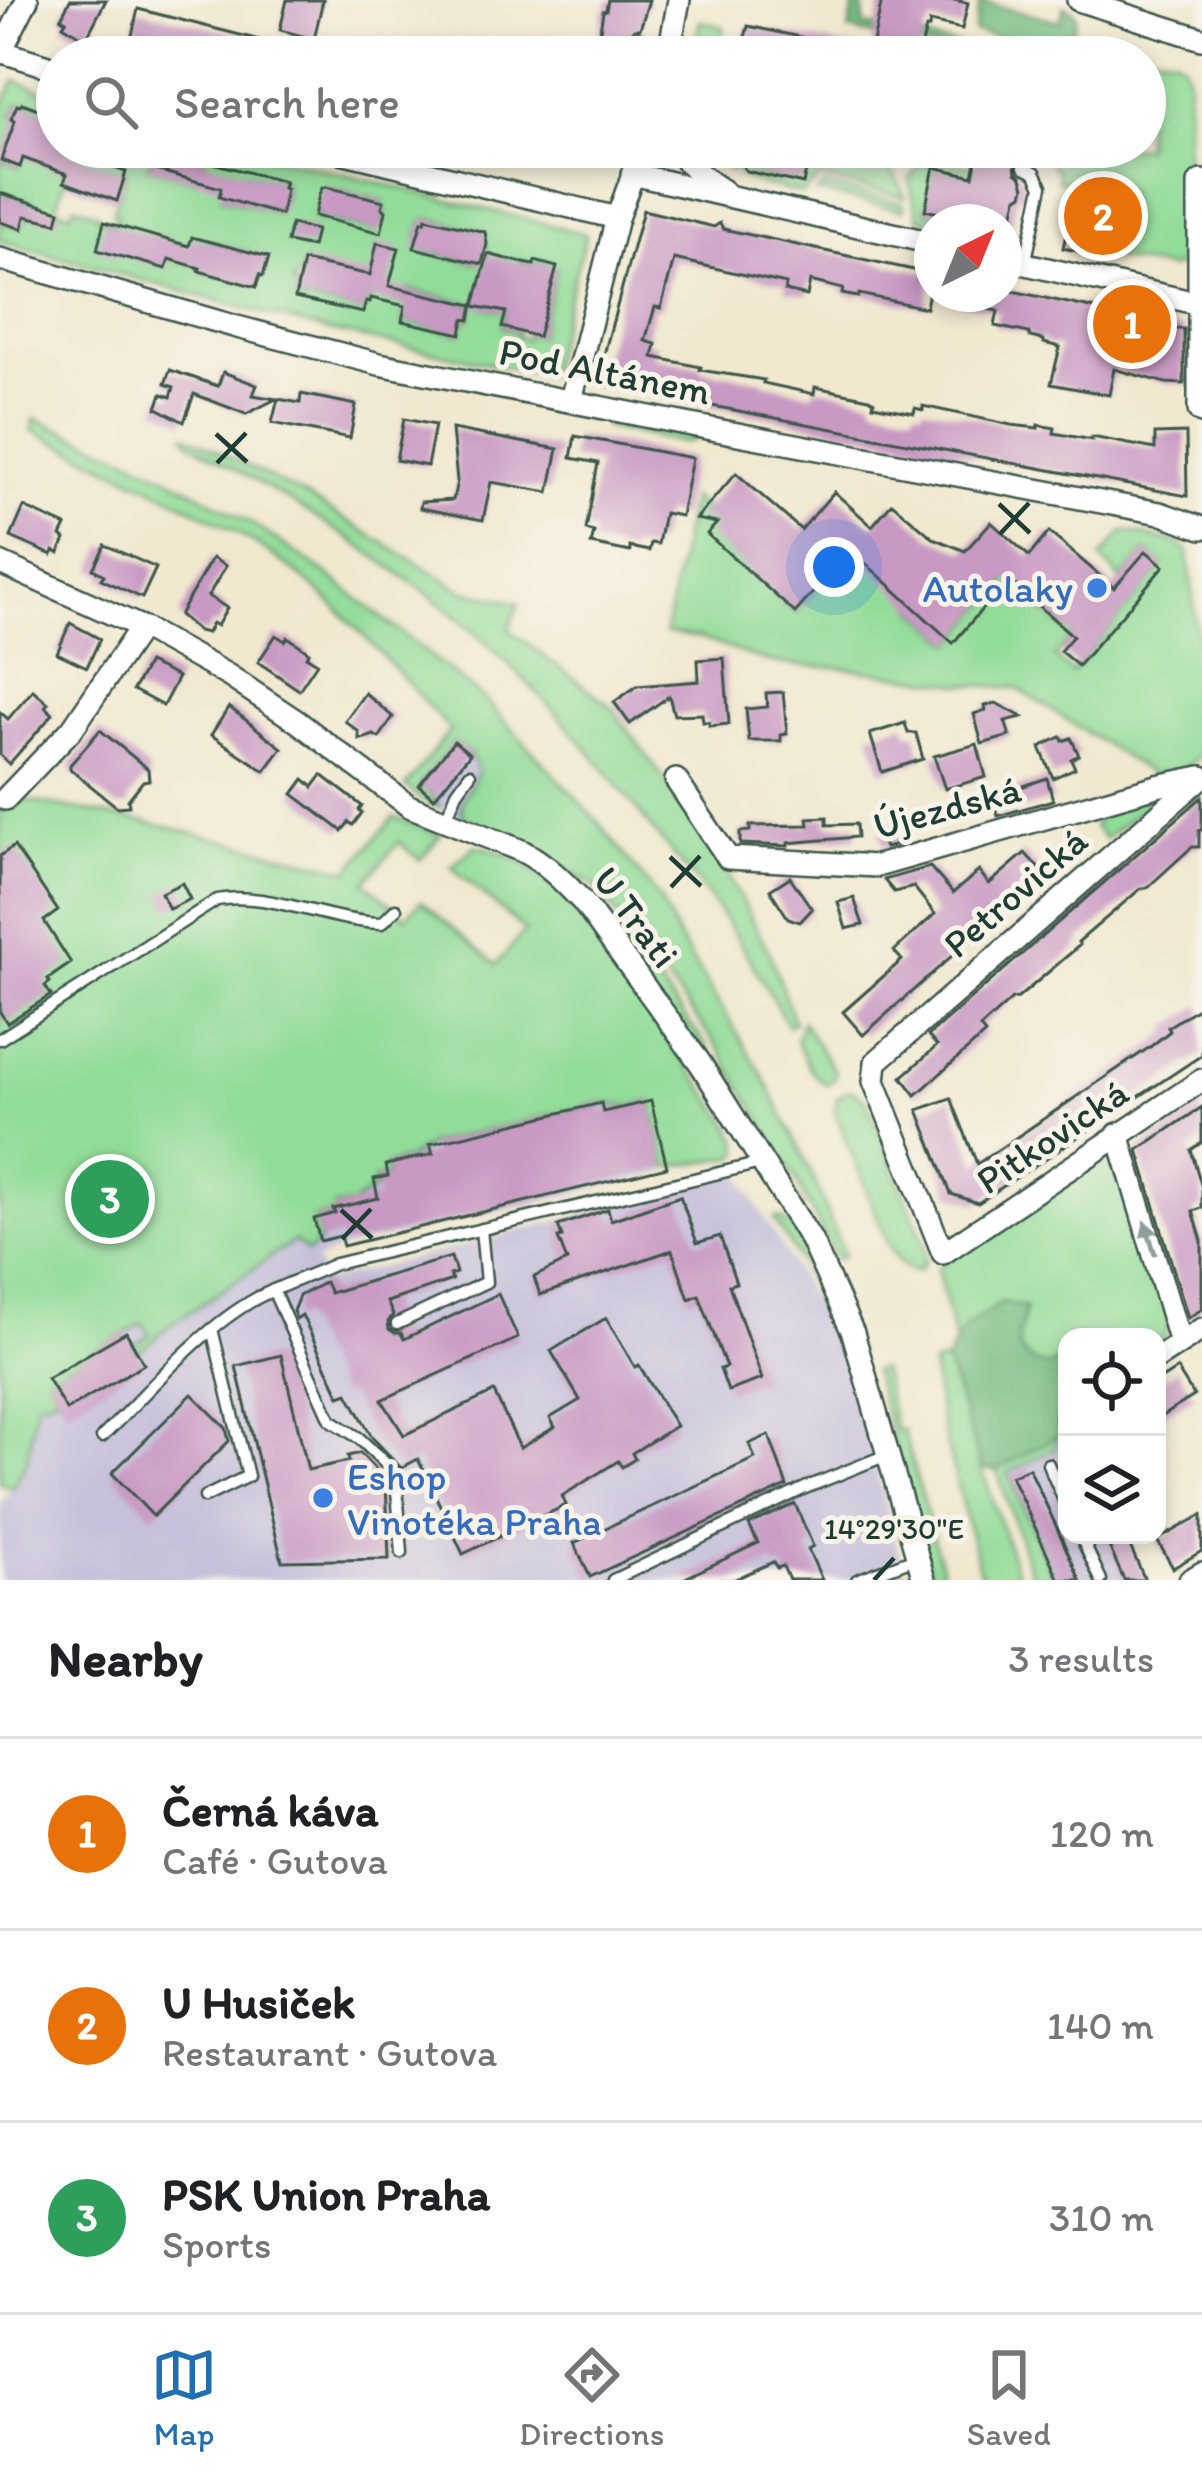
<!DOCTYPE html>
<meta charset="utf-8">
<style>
body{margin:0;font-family:Itim,sans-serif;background:#f2f2f2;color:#202124}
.controls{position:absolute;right:36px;bottom:36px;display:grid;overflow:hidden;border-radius:24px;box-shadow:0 6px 18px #0003}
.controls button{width:108px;height:108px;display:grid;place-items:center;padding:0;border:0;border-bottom:3px solid #e0e0e0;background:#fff;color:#202124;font:60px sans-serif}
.compass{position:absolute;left:914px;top:204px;width:108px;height:108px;border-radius:50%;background:#fff;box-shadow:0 6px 18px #0003;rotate:43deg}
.you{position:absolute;left:834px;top:567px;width:42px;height:42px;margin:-30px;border:9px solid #fff;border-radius:50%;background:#1a73e8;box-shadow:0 0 0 18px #1a73e833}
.badge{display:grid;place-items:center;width:78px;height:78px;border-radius:50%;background:#1f6fb2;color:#fff;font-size:39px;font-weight:700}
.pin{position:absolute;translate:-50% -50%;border:6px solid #fff;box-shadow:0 3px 12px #0006}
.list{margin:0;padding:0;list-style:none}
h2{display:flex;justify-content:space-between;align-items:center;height:156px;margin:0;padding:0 48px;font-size:51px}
h2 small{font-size:39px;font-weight:400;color:#757577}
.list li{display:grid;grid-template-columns:78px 1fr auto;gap:36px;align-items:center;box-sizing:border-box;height:192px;padding:0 48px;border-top:3px solid #e0e0e0}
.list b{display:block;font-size:45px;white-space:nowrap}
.list p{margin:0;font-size:39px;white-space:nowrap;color:#757577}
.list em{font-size:39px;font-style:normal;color:#757577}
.icon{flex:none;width:66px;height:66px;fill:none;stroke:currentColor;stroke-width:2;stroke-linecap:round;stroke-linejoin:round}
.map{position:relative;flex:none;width:1202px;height:1580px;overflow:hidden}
.search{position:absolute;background:#fff;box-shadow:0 6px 18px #0003;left:36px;right:36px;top:36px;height:132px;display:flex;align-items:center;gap:30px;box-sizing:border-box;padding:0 42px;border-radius:66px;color:#757577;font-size:45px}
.sheet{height:732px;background:#fff}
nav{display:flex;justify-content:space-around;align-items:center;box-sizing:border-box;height:168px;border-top:3px solid #e0e0e0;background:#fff;font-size:33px;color:#757577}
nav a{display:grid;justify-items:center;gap:6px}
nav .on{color:#1f6fb2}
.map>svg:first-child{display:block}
.industrial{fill:#c6c0da}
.green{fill:#92dc99;stroke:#588c66;stroke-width:3;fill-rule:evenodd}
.forest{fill:#75bc81;stroke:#4a7c5a;stroke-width:3}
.building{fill:#c899c3}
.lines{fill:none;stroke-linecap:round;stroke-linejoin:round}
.service-casing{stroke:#3e574b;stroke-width:15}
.minor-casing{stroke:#3e574b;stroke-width:26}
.secondary-casing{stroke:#3e574b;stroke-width:32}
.service{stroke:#fff;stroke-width:10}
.minor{stroke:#fff;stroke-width:21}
.secondary{stroke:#fff;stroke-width:27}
.oneway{fill:#8f9e9a}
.ticks{fill:none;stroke:#1f3d34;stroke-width:4.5}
.shop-dot{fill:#3f7fe0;stroke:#f7f3e8;stroke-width:4.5}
.labels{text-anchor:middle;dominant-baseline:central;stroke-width:10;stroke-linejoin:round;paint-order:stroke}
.street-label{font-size:39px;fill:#1f3d34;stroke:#f7f3e8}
.shop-label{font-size:39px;fill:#366cbe;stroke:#f7f3e8;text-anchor:end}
.ticks-label{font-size:30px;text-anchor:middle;fill:#1f3d34;stroke:#f7f3e8;stroke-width:10;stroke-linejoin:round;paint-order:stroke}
</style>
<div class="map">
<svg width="1202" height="1580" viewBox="0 0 1202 1580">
<rect width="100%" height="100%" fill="#f7f3e8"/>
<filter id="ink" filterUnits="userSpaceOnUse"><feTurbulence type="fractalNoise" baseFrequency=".00833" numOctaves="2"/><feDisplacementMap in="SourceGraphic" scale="24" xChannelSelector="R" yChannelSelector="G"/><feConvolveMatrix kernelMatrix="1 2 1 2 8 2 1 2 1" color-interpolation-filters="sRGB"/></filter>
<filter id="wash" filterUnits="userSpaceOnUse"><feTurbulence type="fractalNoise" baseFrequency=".004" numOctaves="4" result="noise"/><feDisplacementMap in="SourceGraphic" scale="48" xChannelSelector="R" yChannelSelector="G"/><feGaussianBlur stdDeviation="2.7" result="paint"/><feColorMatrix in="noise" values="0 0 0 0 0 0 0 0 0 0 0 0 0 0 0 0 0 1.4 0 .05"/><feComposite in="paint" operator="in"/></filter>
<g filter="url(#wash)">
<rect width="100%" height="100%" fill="#f0e8cf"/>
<g class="industrial">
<path d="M454,741L470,754L478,775L465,792L463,818L439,807L419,785Z"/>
<path d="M651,1101L669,1171L340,1249L316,1261L325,1282L739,1173L845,1356L906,1580H0V1502L12,1488L27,1460L36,1402L57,1395L47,1378L143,1322L150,1335H155L314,1219L334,1213L333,1209L354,1204L375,1189L374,1179L386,1165L408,1159L430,1144L601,1103L631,1106Z"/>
<path d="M1067,1443V1535H1127L1148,1580H1054L1007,1472Z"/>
</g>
<g class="green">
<path d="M700,21L724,27L719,49L695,43Z"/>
<path d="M1093,34L1150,53L1176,57L1184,65L1188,77L1184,252L1176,266L1170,269L1115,259L1128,193L1057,180L1058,173L1045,156L1037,154L1038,147H1145V57H1087Z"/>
<path d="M15,80L57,96V116L22,103L17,105L12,114L15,121L57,147H155L148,167L198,181L205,160L200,158L201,154L179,147H235L586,234L547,375L324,330L0,241V222L21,228L25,216L29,217L28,201L0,193V160L19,167L22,162L17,155L0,149V113ZM72,159L126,172L113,213L117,214L114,223L97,217V213L74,205L71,213L56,208ZM227,168L284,182L283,188L286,190L284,201L276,213L220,198ZM326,187L383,201L382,207L386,212L383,224L375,231L314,217L322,189ZM427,218L484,232L487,245L483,261L476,263L419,249L421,238L417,236L422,222H425ZM208,241L264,256L263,265L267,266L263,275H260L256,286L200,271ZM520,261L534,265L536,261L557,268L538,337L527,334L525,339L517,337V332L502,327L510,294L505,293L500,311L486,308ZM304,262L372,293L370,301H366L363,312L296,299L298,287L293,285L295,277H300ZM410,290L472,304L470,319H464L460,334L403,321Z"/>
<path d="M811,147H827L829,163L824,179H819L802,194L760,184L737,176L739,171L733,168L731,172L723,165L736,156L746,171L779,181Z"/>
<path d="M860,158C885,159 897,174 905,197L827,180L848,162Z"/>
<path d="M934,160L974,167L972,176L935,168L925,210L948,215V218L980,222H932L919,218L909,181L917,168Z"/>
<path d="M825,186L903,203L904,210L817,192Z"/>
<path d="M607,416L693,432L692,441L680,442L605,427Z"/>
<path d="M35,419L129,458L187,487L254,525L323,571L481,696L595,818L660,900L676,934L765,1079L813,1177L844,1256L836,1259L798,1184L718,1047L593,884L558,865L522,839L463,818C457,797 472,789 478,772L470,754L454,742L419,785L434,798L439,807L421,800L406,786L450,730C395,671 338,599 271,554C196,505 111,469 31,430Z"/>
<path d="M184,433L309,498L464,591L519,603L509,630L611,706L669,786L723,866L769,952L794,1022L788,1026C760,976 720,903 680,864C612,777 544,690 459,619C376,550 283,497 191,443Z"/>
<path d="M691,497L704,509L703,512C737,542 761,583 795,613L860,540L931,591L915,609L953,643L1017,569L1023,593L1065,630L1086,620L1055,657L1072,673L1163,566L1146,551L1121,580L1101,558L1124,531L1178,543L1188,552L1202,679V754L1183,769L1152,775L1017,688L960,684L845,668L792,665L762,660L699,638L665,633Z"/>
<path d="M1155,797L1105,839L1093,826L1108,804Z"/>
<path d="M25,800L146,822L349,870L394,817L441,835L420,860L399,842L365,882L406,917L421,901L496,965L525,931L451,867L475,846C511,850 541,874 568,897L729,1123L739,1141L740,1152L735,1157L667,1167L651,1101L631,1106L601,1103L430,1144L408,1159L386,1165L388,1176L374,1179L376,1188L353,1204L334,1208L335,1213L314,1219L320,1241L308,1252L294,1241L156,1335L157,1338L137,1352L134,1345L150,1335L143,1323L48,1377L57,1396L36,1402L27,1460L12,1488L0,1483V810L2,812Z"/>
<path d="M562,871L580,881L706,1045L803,1210Z"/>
<path d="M802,1021L835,1072L833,1080L827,1084C811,1078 804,1055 796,1041Z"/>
<path d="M850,1090L865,1098L922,1237C925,1250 930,1265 915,1272L902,1265L891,1251L835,1112L837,1098Z"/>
<path d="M1110,1152L1117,1159L1170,1321L1162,1344L1157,1351V1337H1067V1406L968,1381L955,1345L937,1267Z"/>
<path d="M778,1218L794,1227L828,1299L819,1300L801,1263L774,1219Z"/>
<path d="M946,1361L1019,1580H982L941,1423L932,1365Z"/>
<path d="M881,1369L896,1431L903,1430L945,1580H932L873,1371Z"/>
<path d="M1059,1435L1055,1448L1008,1473L1054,1580H1033L997,1470Z"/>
</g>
<g class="forest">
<path d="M836,0H863L864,25L962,47L960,57L941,56V51L849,30L854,7L849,2Z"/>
<path d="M980,2L1060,21L1065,6L1074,11L1077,17L1070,43L1052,49L974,32Z"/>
<path d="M1002,1302L1026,1308C1017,1338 1009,1358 1048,1366L1067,1357V1406L1060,1411L1059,1435L997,1470L982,1469L946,1361L964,1328Z"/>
</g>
<g id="blocks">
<g class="building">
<path d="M70,0H106L86,39L63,25L66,21L61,18Z"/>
<path d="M287,0H323L314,39L280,30Z"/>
<path d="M608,0H649L640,29H634L629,34V42L635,47L632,57H591L597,37H599L603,11L606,10Z"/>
<path d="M882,0H954L968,3L962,29L930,22L929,28H926L919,57H870Z"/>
<path d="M138,9L303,51L302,57H198L188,55V57L142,45L143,43L131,40Z"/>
<path d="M748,26L857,49L856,57H731L735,39L744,41Z"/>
<path d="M22,103L57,116V148L126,172L117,201L64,182L67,174L23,158L20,167L1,160L15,121L11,119L17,105L20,106Z"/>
<path d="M155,147H179L202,153L200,158L205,161L285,182L283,188L286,189L281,215L219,197L221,188L149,168Z"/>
<path d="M730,147H811L803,184L746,171Z"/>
<path d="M979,147H1035L1031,159L1022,158L1015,164L1016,172L1022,177L1025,187L1023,194L1017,198L1012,222H980L925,210L934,167L973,176Z"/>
<path d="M326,187L384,201L382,207L386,211L381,233L314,216L319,195L322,188Z"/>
<path d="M0,193L60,211L57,223L25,216L22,229L0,222Z"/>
<path d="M1074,198L1125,209L1115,259L1063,248Z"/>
<path d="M643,210L714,227L720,223L723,229L932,274L926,308L859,294L858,297L842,294L843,289L810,281L807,296L785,291L786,284L674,259L661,308L655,307L645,341L656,344L653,357L701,367L700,370L764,380L763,383L814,394L815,387L869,398L874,401L873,405L914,413L915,408L923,410V406L1011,425L1038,428V425L1055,428L1054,433L1092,440V437L1155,449V434L1186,433L1187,496L596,384Z"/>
<path d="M426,218L485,232L487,244L482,264L414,248L422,221L425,222Z"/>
<path d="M104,222L189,246L192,237L269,257L263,276L260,275L256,287L199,271L200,268L169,259L166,269L97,250Z"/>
<path d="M291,224L316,230L312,247L287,242Z"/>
<path d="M377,243L399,248L389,286L473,305L470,320L464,319L461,334L402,321L405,306L371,298L370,302L366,301L363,313L295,298L303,261L370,275Z"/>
<path d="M488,254L519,262L534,265L535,261L557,267L538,337L502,327L506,312L474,306Z"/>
<path d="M1004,289L1168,325L1167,329H1184V384L1166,383L1114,369L1109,395L1051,384L1060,347L1044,343V340L1030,337L1029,333L995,326L998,311L951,302L952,294H1004Z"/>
<path d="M170,370L218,386L223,372L257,385L253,395L276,399L246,414L194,394L184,422L157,408L162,394L171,397L174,387L165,384Z"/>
<path d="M301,394L356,405L350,438L272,423L278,399L300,403Z"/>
<path d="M404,419L435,425L427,466L396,460Z"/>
<path d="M452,429L558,449L549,492L491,482L483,520L420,508L421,502L453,500L457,481Z"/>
<path d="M575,436L692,458L681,516L664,513L658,544L651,543L649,551L630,547V552L591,544L594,532L586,530L598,463L571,458Z"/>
<path d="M736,473L801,530L834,492L872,526L892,503L933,538L965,551L991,522L1029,556L1049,532L1114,588L1146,551L1164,566L1078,666L1060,651L1073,636L1008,579L953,643L851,550L795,613L707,534L717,523L696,519Z"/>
<path d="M24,507L66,526L61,536L65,539L59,553L54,551L52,555L11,537Z"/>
<path d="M105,545L156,568L142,598L101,579L104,575L93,569Z"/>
<path d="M212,558L226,566L208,596L227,608L217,626L212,623L207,633L198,631L179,615Z"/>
<path d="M70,623L100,639L87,667L57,653Z"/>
<path d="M276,635L285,641L288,637L309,652L306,656L317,663L299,690L258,662Z"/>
<path d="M724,658L729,724L709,726V722H703L702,714L674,715L669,696L630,724L614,702L637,686L699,681L698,660Z"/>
<path d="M148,663L178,677L163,706L133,690Z"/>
<path d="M33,690L48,703L45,707L53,714L9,764L0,755V712L8,719Z"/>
<path d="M783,692L787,734L781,735V741H749L746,709L767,707L766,693Z"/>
<path d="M365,693L393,717L379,738L374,735L359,740V732L345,721Z"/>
<path d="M996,703L1022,717L1005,721L1010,736L982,744L974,714L986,710L985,706Z"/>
<path d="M229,707L282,748L265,771L211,735Z"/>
<path d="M905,723L908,733H916L923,759L882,772L870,734Z"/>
<path d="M100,730L148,769L149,780L143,781L128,800L129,806L117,807L70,769V765Z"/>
<path d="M1061,737L1063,741L1071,738L1079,755L1071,759L1075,768L1053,778L1040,747Z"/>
<path d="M454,741L470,754L434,798L419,785Z"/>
<path d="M977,744L986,777L945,789L934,756Z"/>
<path d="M322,775L362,806L359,810L362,813L353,825L349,822L342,831L293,794L304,779L313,787Z"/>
<path d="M1047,778L1053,800L998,816L992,797Z"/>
<path d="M1202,797V829L1199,831V847H1192L1148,887L1140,889L1078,942L1080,945L1066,957L1018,998L1012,999L980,1028L985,1034L916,1095L902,1077L937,1046L928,1036Z"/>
<path d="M827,817V825L856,824L857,837L788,843V846L740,844V832L750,831V826L809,825L808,818Z"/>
<path d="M900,824L907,842L885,848L879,833Z"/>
<path d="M14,846L58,911L44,921L71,963L48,979L50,982L45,986L51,995L7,1023L0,1012V856Z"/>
<path d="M1025,853L1044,874L863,1035L843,1012L902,960L894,951L935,914L914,887L894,892L884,880L930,867L953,893L979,871L989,884Z"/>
<path d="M790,877L812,909L800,922L788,918L770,890Z"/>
<path d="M182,883L190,899L169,909L161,893Z"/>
<path d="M854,898L863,925L846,929L838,902Z"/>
<path d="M1202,1005V1055L978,1203L951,1194L918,1110L951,1098L977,1164L1150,1047L1170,1031L1168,1027Z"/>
<path d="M651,1101L667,1167L343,1246L340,1236L320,1241L314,1219L335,1213L333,1209L378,1198L374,1179L388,1176L386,1165L433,1154L430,1144L601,1103L603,1112Z"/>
<path d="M1202,1107V1142L1191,1150L1202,1188V1208L1193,1211L1202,1241V1309L1188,1318L1138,1150Z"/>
<path d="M680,1196L697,1243L720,1236L736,1283L729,1285L762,1379L728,1391L720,1369L726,1367L699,1295L689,1299L672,1250L540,1295L534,1277L567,1261L558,1238L562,1237L558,1226L608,1209L611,1220Z"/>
<path d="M451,1257L456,1273L450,1275L452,1280L387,1302L393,1315L388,1322L389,1329L395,1333H401L404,1339L498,1294L518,1338L382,1400L404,1435L494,1392L520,1448L555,1427L550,1418L580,1400L551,1351L606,1318L635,1367L639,1365L676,1426L632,1453L635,1459L622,1467L618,1461L562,1496L566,1505L463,1554L418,1459L401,1468L372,1437L348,1393L340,1396L302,1315L296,1319L293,1311L299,1296L325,1282L330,1293Z"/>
<path d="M126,1332L144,1364L66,1410L47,1378Z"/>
<path d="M281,1355L308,1470L349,1461L348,1456L360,1453L386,1480L389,1559L282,1561L236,1366Z"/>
<path d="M1177,1369L1194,1396L1157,1419V1382Z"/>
<path d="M192,1394L226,1428L229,1441L153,1516L112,1473Z"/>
<path d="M769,1435L787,1486L590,1577L574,1543L755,1458L749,1444Z"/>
<path d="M1029,1468L1057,1528L1080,1580H1059L1047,1553L1011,1476Z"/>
<path d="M795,1504L813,1546L808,1549L822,1580H789L783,1566L777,1568L773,1562L733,1580H681L758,1543L749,1525Z"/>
<path d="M1202,1515V1551L1173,1568L1157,1540Z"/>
<path d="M1104,1535H1125L1145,1580H1124Z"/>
</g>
</g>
</g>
<g filter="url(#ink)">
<use href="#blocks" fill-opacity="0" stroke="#3e574b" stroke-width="3"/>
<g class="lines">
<g class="service-casing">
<g id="service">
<path d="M638,38L710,57"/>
<path d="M1024,167L1035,172L1042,186L1025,264"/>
<path d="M445,821L457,792L470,774"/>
<path d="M0,1039L217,900C267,890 331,923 382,923L396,909"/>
<path d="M273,1290L331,1420L359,1438L389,1467L396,1477L402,1553"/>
<path d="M397,1324L486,1282L481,1229"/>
<path d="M102,1437C149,1391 199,1330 257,1298C282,1285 309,1276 335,1264L761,1163"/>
<path d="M1048,1464L1067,1507"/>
<path d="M205,1497L248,1476L212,1329"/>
<path d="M1080,1535L1101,1580"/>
<path d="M613,1580L805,1488L889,1454"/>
<path d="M857,1580L918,1557"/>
</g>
</g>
<g class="minor-casing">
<g id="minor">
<path d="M1078,0L1202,39"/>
<path d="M0,51L57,69"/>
<path d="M0,53L27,0"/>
<path d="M668,57L679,0"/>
<path d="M320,147L617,218"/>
<path d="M675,147C689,166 703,179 723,191"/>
<path d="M632,174L932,243"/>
<path d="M0,259L237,327L379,364L727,432L1160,513L1202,528"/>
<path d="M1004,259L1200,304"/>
<path d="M571,400L617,218L643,147"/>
<path d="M0,563L141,627L229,676L298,722L409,806L522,851C547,864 564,882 583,902L700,1063L811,1240L853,1333L924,1580"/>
<path d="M1202,777L876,1062L874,1081L943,1253L1202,1080"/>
<path d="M676,780L728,858L877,866L1157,786L1201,777"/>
<path d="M5,799L72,729L141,627"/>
<path d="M1118,1134L1180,1343"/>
<path d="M1157,1358L1202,1329"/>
<path d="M1066,1419L1067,1418"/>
<path d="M1190,1580L1202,1573"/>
</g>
</g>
<g class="secondary-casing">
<path id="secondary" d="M1202,184V409"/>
</g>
<use href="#service" class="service"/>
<use href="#minor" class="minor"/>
<use href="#secondary" class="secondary"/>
</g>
<defs><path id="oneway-solid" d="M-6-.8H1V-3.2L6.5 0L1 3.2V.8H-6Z" transform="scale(3)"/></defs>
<use class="oneway" href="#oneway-solid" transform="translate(1150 1238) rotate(-107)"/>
</g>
<path class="ticks" d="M216,434L247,462M217,463L246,433M999,504L1030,533M1000,534L1029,503M670,857L701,886M671,887L700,856M341,1210L372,1238M342,1239L371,1209M874,1580L894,1558"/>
<g class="shop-dot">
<circle cx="1097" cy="588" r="12"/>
<circle cx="323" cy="1498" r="12"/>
</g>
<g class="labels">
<g class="street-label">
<text transform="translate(605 371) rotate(11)">Pod Altánem</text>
<text transform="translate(947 807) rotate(-15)">Újezdská</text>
<text transform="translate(1015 892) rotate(-41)">Petrovická</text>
<text transform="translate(636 917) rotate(53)">U Trati</text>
<text transform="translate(1052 1136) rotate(-34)">Pitkovická</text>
</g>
<g class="shop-label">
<text x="1073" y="588">Autolaky</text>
<text x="347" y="1476" text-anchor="start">Eshop<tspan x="347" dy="45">Vinotéka Praha</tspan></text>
</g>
</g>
<g class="ticks-label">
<text x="894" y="1539">14°29'30"E</text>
</g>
</svg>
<div class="controls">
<button><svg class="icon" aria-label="locate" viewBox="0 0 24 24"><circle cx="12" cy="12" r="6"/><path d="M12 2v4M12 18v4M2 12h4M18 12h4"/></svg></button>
<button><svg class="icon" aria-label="layers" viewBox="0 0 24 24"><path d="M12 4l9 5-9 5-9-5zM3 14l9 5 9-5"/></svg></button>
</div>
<svg class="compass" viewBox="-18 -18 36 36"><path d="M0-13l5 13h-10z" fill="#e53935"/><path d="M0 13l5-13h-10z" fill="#757577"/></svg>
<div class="you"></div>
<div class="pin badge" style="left:1132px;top:324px;background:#e8710a">1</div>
<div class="pin badge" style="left:1103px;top:216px;background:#e8710a">2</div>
<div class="pin badge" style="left:110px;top:1199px;background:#2e9e5b">3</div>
<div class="search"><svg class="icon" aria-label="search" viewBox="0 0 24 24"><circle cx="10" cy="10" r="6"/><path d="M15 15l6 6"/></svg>Search here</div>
</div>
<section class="sheet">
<h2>Nearby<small>3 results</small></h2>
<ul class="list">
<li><span class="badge" style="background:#e8710a">1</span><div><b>Černá káva</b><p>Café · Gutova</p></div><em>120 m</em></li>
<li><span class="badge" style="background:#e8710a">2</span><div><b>U Husiček</b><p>Restaurant · Gutova</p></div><em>140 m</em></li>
<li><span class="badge" style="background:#2e9e5b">3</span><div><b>PSK Union Praha</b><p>Sports</p></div><em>310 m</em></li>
</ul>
</section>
<nav>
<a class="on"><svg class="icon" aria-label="map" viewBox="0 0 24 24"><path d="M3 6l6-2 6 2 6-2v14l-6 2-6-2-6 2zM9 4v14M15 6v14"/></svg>Map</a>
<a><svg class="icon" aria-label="directions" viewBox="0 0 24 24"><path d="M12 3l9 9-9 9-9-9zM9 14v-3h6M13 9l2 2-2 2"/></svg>Directions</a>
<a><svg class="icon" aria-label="saved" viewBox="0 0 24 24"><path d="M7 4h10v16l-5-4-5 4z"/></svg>Saved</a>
</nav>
